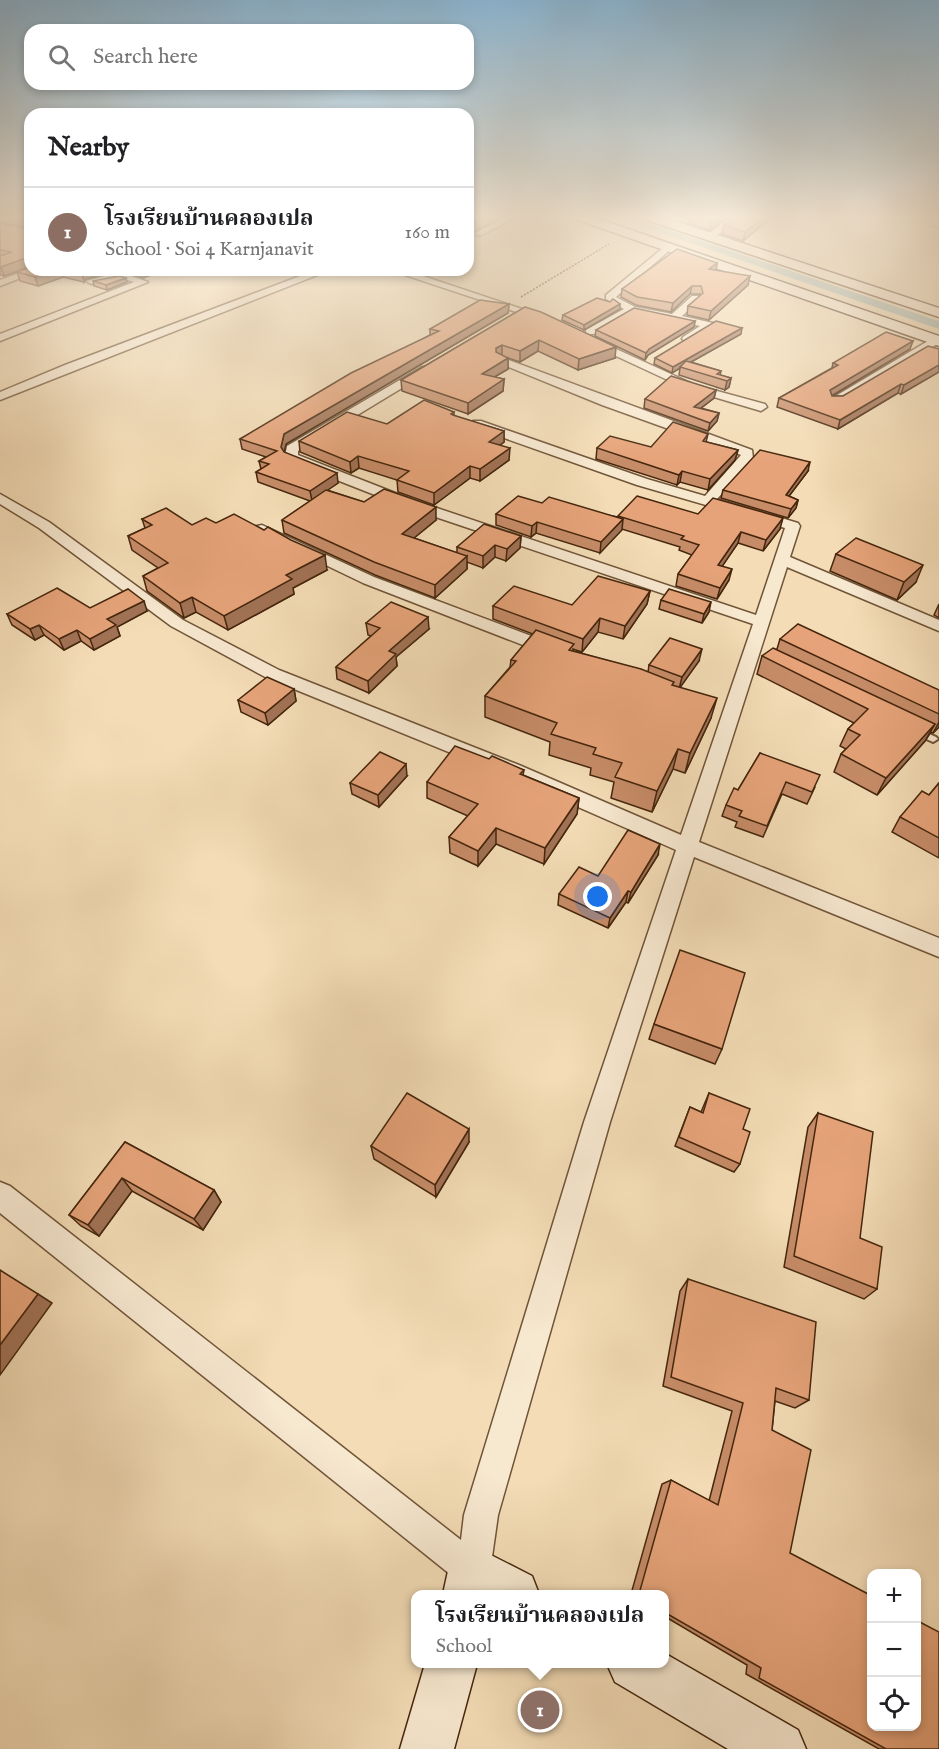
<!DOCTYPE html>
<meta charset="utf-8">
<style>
body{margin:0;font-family:"IM FELL English","Noto Serif Thai",serif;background:#f6f6f6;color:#202124}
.controls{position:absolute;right:18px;bottom:18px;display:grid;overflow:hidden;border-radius:12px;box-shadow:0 3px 9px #0003}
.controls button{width:54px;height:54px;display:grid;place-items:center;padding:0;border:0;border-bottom:2px solid #e0e0e0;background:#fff;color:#202124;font:30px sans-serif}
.you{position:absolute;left:598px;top:897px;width:21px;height:21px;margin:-15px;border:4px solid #fff;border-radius:50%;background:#1a73e8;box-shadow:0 0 0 9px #1a73e833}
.badge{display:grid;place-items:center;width:39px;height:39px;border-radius:50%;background:#db2777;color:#fff;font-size:20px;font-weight:700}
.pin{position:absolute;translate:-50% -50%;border:3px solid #fff;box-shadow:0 2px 6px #0006}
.popup{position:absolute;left:411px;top:1590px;width:258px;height:78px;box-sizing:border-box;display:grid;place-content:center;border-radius:12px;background:#fff;filter:drop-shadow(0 2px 4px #0005);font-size:20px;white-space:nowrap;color:#757577}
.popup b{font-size:22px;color:#202124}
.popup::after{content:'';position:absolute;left:50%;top:100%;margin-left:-12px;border:12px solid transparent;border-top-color:#fff}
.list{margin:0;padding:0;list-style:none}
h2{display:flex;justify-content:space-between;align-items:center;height:78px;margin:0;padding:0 24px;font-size:26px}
h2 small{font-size:20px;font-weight:400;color:#757577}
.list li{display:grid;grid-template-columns:39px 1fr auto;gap:18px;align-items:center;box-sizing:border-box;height:90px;padding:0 24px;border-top:2px solid #e0e0e0}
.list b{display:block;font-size:22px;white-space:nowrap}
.list p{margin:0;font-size:20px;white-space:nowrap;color:#757577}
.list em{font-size:20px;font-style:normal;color:#757577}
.icon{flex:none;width:33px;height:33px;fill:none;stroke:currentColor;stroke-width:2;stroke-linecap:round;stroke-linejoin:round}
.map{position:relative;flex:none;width:939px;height:1749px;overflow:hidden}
.search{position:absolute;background:#fff;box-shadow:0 3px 9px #0003;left:24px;top:24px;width:450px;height:66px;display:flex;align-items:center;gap:15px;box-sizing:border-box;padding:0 21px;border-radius:18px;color:#757577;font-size:22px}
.panel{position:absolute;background:#fff;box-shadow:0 3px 9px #0003;left:24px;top:108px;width:450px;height:168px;border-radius:18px}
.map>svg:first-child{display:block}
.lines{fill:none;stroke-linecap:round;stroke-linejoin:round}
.canal{fill:#9ebab7;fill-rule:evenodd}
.lane-casing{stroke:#705437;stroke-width:4}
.street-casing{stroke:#705437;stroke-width:3}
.secondary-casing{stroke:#45260d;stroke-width:3}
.path{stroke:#45260d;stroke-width:1.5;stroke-dasharray:2 1.5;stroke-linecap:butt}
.lane{fill:#f7e8d0;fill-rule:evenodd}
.street{fill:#f7e8d0;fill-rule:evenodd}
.secondary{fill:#f7e8d0;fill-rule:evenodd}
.wall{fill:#c68c68;stroke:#45260d;stroke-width:1.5}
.shaded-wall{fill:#a17255;stroke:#45260d;stroke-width:1.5}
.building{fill:#e6a379;stroke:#45260d;stroke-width:1.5}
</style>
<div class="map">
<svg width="939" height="1749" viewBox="0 0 939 1749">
<rect width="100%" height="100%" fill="#f3dcb6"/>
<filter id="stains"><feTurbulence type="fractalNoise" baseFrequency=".00333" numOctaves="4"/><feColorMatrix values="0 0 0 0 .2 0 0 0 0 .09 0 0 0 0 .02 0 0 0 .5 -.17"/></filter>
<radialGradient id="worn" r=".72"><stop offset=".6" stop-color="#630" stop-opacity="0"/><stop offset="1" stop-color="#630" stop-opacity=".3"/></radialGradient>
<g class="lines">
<path class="canal" d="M616,217H631L939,321V329Z"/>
<g class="lane-casing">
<path id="lane" d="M916,728L936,737L938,739L933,742L913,733L911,731L913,729Z"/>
</g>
<g class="street-casing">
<g id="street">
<path d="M507,217H517L480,236L473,234Z"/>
<path d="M731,217H740L714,238H708V234Z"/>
<path d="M934,220L939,221V227L931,225V221Z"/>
<path d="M669,243L673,246L672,248L616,297L635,307L672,314L692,296H700V300L682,316L713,323V327L687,342L682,339L683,337L700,326L633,312L594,334H586V330L624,309L606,299V295Z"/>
<path d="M30,269L41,270L0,286V280Z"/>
<path d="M316,270H330L0,400V392L65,365Z"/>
<path d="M390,270H405L552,319L543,321Z"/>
<path d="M120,272L148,282L0,341V334L134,282L120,278L91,284L86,281Z"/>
<path d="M939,337V343L839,403H831L829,400L933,338Z"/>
<path d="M592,338L695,385L765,404L767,407L761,411L687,389L588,343L587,341Z"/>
<path d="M503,358L752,450L753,458L752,461L717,499L798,523L800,526L790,557L939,620V631L787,567L699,842L939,938V957L694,857L610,1122L498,1515L490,1571L485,1583L473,1588L461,1583L0,1213V1182L10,1186L461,1540L464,1515L584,1122L676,850L505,775L267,678L171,626L39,528L0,504V494L49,522L183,620L279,670L519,765L681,835L753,624L403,506L286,460L285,457L287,446L422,367H430V371L298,451V455L413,500L756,615L785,528L637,485L473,427L471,424L473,421H481L647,479L705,496L741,455L602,405L499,363L497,361Z"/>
<path d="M262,525L374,577L558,646L560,650L558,654H546L363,583L257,532L255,529L257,526Z"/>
</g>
</g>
<g class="secondary-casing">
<g id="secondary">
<path d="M576,217H593L939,336V346L578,220Z"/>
<path d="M645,217H663L939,308V317L647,220Z"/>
<path d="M473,1546L532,1576L539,1594H443L448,1571L456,1554Z"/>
<path d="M664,1653L798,1730L806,1749H728L615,1682L607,1664H664Z"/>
<path d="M425,1664H477L454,1749H400Z"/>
</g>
</g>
<path class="path" d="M521,297L609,244"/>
<use href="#lane" class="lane"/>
<use href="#street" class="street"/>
<use href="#secondary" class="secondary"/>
</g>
<g class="wall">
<path d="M0,217H30V270H119L85,279L84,282L63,277L38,286L20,281L17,272L26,268L4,276L0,275V223L27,229L29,227L0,222Z"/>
<path d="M683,217H727L710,230L688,223V218Z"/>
<path d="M772,217L743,241L722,234L724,225Z"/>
<path d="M717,263L716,270L748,285L709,320L687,315L688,306L700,296V294H690L671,312L636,305L621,297L622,289Z"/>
<path d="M120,270H164L143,278Z"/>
<path d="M184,270H217L209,274Z"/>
<path d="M93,281L127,282L107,290L94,286Z"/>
<path d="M509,304L508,313L286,444L284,452L338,483L327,490L364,502L436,520L414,538L457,553V547L521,536L520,548L506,561L495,557L483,568L467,562V569L435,598L375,575L284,533L282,520L310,501L258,482L256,472L261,469L259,461L266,457L242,449L240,439L430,335V329Z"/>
<path d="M525,307L615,358L578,370L538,351L520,362L508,358V369L494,377L504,379L503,391L468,414L402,391L401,380Z"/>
<path d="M620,309L584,330L562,320L563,315Z"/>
<path d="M695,321L694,327L648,355L645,360L595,336L596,330Z"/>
<path d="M741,334L691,362L721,371L720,375L731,378L729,387L725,390L679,375L680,368L672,373L654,364L655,358Z"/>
<path d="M910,349L832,396H843L939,349V372L901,394L898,393L838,429L777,407L779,398L832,368L833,363Z"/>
<path d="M716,390L714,398L701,408L719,413L717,421L708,431L644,408L645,399Z"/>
<path d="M454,412V416L504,431V442L500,445L509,460L480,481L470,478L434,505L398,492L397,480L359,468L351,473L300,452L299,441Z"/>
<path d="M708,434L706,442L738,450L735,460L708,490L680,482L677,485L596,459L597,448L651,447Z"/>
<path d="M808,471L789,496L798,500L796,508L788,518L721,498L723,490Z"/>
<path d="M542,503L618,517L698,514L780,529L763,551L738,543L722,566L729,580L717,599L676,586L678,574L692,555L679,550L680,547L622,529L600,553L536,533L531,537L496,525V514Z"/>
<path d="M142,519L192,525L216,523L327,570L293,588L294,594L228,630L196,612L184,618L147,591L143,576L158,568L132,550L128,536L145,528Z"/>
<path d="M836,554L916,582L897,600L830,571Z"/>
<path d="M650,591L647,604L623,639L598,632L582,652L573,649V651L648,672L649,665L699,661L680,687L711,718L685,773L673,769L652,812L611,798L614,782L590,775L591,768L549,755L550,742L485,717V696L510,667L511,660L533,634L493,619V606L572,605Z"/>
<path d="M661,600L709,612L702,623L659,609Z"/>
<path d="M939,604V618L934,615Z"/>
<path d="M90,608L147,611L117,627L120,636L94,650L81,641L64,650L44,635L35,640L12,625L7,614Z"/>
<path d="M366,623L429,629L396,657L397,666L369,693L337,679L336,667L371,636L368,635Z"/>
<path d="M780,639L939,690V727L933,733L931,732L925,741L877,795L834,772L841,754L846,749L840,746L848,729L854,723L757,674L762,656L777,649Z"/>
<path d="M294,689L296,701L268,725L241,712L238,700Z"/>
<path d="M760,753L815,787L807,804L782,794L763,837L735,827L737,822L722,816L726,805L738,790Z"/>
<path d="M489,759L524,770L523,775L579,798L577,814L544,864L496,844L478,866L450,853L449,837L468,816L427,798V782Z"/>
<path d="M407,776L379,807L352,794L350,783Z"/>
<path d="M939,783V858L892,832L900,817L929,795Z"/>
<path d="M658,855L628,903L626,902L608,928L558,905L559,894L598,876Z"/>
<path d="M654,1024L722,1049L715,1064L649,1039Z"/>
<path d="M709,1093L743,1129L740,1164L734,1172L675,1146L690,1107L701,1112Z"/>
<path d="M818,1113L877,1289L864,1299L784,1267L808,1127Z"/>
<path d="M125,1142L214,1190L221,1202L203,1230L132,1191L99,1236L81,1226L69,1215Z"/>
<path d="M469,1142L436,1197L374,1159L371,1146Z"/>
<path d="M688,1279L809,1400L795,1408L775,1401L772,1430L790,1553L939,1749H879L746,1674L747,1665L664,1616V1594H631L662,1484L671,1480L709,1501L732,1411L663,1386L680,1291Z"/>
</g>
<g class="shaded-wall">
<path d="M486,217H503L468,235V226Z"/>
<path d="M717,217H727L710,230L711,221Z"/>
<path d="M764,217H772L743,241L745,232Z"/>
<path d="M26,258L29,267L4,276L1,267Z"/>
<path d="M717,263L716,271L709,269Z"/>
<path d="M54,270H61L63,277L38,286L35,277Z"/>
<path d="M83,270H119L85,279L84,282L82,273Z"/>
<path d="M141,270H164L143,278Z"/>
<path d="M208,270H217L209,274Z"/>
<path d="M750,276L748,285L709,320L711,311Z"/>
<path d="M126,278L127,282L107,290L106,285Z"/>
<path d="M692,286L690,294L671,312L673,303Z"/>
<path d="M509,304L508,313L286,444L283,457L281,447L284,434Z"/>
<path d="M620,304V309L584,330V325Z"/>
<path d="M695,321L694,327L648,355L645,360L646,353L649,349Z"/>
<path d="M742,328L741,334L682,367H680V368L672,373L673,367Z"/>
<path d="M539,340L538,351L520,362V351Z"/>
<path d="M913,341L910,349L828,398L830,390Z"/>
<path d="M502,345V356L495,363L496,348Z"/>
<path d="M616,347L615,358L578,370L579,359Z"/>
<path d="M508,358V369L481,385L482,374Z"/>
<path d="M939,365V372L901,394L904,385Z"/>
<path d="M731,378L729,387L725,390L727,381Z"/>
<path d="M504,379L503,391L468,414V403Z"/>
<path d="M901,384L898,393L838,429L840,420Z"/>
<path d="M716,390L714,398L692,415L694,407Z"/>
<path d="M719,413L717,421L708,431L710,423Z"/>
<path d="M504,431V442L489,453V442Z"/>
<path d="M510,448L509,460L480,481V469Z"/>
<path d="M738,450L735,460L708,490L710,479Z"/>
<path d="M358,456L359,468L351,473L350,462Z"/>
<path d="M810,462L808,471L783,504L786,495Z"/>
<path d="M470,466V478L434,505V493Z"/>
<path d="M682,471L680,482L677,485L679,475Z"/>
<path d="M337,473L338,483L312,501L310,491Z"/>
<path d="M798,500L796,508L788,518L791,509Z"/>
<path d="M436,507V520L403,547L402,534Z"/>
<path d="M783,518L780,529L763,551L766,540Z"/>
<path d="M623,519L622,530L600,553L601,542Z"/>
<path d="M537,522L536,533L531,537L532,526Z"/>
<path d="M741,532L738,543L715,577L718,565Z"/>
<path d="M521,536L520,548L506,561L507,549Z"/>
<path d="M495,545V557L483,568V556Z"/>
<path d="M325,555L327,570L293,588L294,594L228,630L224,616L286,575Z"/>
<path d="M467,556V569L435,598V585Z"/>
<path d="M923,565L916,582L897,600L904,582Z"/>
<path d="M732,569L729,580L717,599L720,588Z"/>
<path d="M650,591L647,604L623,639L625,626Z"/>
<path d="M192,597L196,612L184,618L180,603Z"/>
<path d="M144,601L147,611L117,627L120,636L94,650L90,639L107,619Z"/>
<path d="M711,602L709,612L702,623L704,614Z"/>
<path d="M428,617L429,629L396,657L397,666L369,693L368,681L389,651Z"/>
<path d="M600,618L598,632L582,652L583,639Z"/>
<path d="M39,625L44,635L35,640L30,629Z"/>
<path d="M77,630L81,641L64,650L59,639Z"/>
<path d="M702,649L699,661L679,689L682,677Z"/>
<path d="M294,689L296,701L268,725L265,713Z"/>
<path d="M717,698L711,718L685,773L690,753Z"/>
<path d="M939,722V727L933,733Z"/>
<path d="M935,724L925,741L877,795L886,778Z"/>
<path d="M678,749L673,769L652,812L657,791Z"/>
<path d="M406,764L407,776L379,807L378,795Z"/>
<path d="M579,798L577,814L544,864L545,848Z"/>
<path d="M496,828V844L478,866V851Z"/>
<path d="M660,844L658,855L628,903L631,892Z"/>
<path d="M628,891L626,902L608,928L610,918Z"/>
<path d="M469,1129V1142L436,1197L435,1185Z"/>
<path d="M122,1178L132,1191L99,1236L88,1225Z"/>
<path d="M214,1190L221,1202L203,1230L194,1219Z"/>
<path d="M38,1294L52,1303L0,1375V1345Z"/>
</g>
<g class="building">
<path d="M19,217H30V258H26L0,267V256L12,252L0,250V223L27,229L30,226L28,218Z"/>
<path d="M468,217H486L468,226Z"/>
<path d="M698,217H717L711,221Z"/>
<path d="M735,217H764L745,232L724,225Z"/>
<path d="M677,249L717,263L709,269L750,276L711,311L688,306L703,293L701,286H692L673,303L637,297L622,289Z"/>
<path d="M30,267V270H54L35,277L17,272Z"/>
<path d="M69,270H83L82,273Z"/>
<path d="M119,276L126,278L106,285L93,281Z"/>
<path d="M597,298L610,302L613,299L620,304L584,325L563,315Z"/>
<path d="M480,300L509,304L284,434L281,447L284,452L337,473L310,491L256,472L269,464L259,461L277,451L240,439L351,373L439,331L430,329Z"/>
<path d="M525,307L541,312L616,347L579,359L539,340L520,351L502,345L496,348V352L508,358L482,374L504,379L468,403L401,380Z"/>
<path d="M634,308L695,321L649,349L646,353L596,330Z"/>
<path d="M716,321L742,328L673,367L655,358Z"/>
<path d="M886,332L913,341L830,390L832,396H843L928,346L939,349V365L904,385L901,384L840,420L779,398L838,365L833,363Z"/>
<path d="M686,361L721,371L717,374L731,378L727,381L680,367Z"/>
<path d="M671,376L716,390L694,407L719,413L710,423L645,399Z"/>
<path d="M424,400L454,412L451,414L453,415L504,431L489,442L510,448L480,469L470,466L434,493L397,480L409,471L358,456L350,462L299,441L347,412L387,424Z"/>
<path d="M673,422L708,434L703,441L738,450L710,479L682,471L679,475L597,448L610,436L651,447Z"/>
<path d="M760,450L810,462L786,495L798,500L791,509L723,490Z"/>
<path d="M384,489L436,507L402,534L467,556L435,585L374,562L282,520L326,490L364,502Z"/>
<path d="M518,496L542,503L549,497L623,519L601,542L537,522L532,526L496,514Z"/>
<path d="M637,496L698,514L713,498L783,518L766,540L741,532L718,565L732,569L720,588L678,574L699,545L681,539L684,536L618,516Z"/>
<path d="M166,508L192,525L206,518L216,523L234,514L264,530L268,527L291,540L325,555L286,575L292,579L224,616L192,597L180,603L143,576L168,563L128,536L152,525L142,519Z"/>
<path d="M484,524L521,536L507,549L495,545L483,556L457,547Z"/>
<path d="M856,538L923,565L904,582L836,554Z"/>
<path d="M598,576L650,591L625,626L600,618L583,639L493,606L514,586L572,605Z"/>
<path d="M57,588L90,608L128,589L144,601L107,619L116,625L90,639L77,630L59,639L39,625L30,629L7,614Z"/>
<path d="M669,589L711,602L704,614L661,600Z"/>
<path d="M391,602L428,617L389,651L396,654L368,681L336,667L380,628L366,623Z"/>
<path d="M798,624L939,690V714L780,639Z"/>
<path d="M536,630L574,644L569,650L641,669L674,682L672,685L717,698L690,753L678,749L657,791L615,777L622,763L593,754L596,748L551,734L557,723L485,696L516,661L511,660Z"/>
<path d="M670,638L702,649L682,677L649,665Z"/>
<path d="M773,648L935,724L886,778L841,754L860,735L848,729L868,709L762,656Z"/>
<path d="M267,677L294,689L265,713L238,700Z"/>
<path d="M455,746L489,759L492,756L524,770L520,774L579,798L545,848L496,828L478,851L449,837L478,804L427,782Z"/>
<path d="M380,752L406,764L378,795L350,783Z"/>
<path d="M760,753L820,775L812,792L786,782L767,826L739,816L742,811L726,805L734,788L738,790Z"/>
<path d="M939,783V838L900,817L922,791L929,795Z"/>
<path d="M628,830L660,844L631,892L628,891L610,918L559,894L579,867L598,876Z"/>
<path d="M680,950L745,973L722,1049L654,1024Z"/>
<path d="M407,1093L469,1129L435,1185L371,1146Z"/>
<path d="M709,1093L750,1109L743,1129L750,1132L740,1164L679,1137L690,1107L703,1113Z"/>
<path d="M818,1113L873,1132L860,1238L882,1247L877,1289L794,1256Z"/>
<path d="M125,1142L214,1190L194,1219L122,1178L88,1225L69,1215Z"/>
<path d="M0,1270L38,1294L0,1345Z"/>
<path d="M688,1279L816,1322L809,1400L776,1388L772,1430L811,1450L790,1553L872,1596V1726H916V1620L939,1632V1749H886L759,1678L761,1668L664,1612V1594H639L671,1480L718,1505L743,1403L671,1377Z"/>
</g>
<linearGradient id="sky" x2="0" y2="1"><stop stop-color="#8ab6d4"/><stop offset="0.47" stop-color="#faefde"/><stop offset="1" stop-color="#faefde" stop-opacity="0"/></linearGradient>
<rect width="939" height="462" fill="url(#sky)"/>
<rect width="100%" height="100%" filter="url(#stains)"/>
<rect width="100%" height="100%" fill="url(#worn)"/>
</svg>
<div class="controls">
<button>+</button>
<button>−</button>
<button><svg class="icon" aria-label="locate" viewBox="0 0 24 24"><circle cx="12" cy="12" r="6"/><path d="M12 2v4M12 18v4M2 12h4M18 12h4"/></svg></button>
</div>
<div class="you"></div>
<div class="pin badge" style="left:540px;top:1710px;background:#8d6e63">1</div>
<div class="popup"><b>โรงเรียนบ้านคลองเปล</b>School</div>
<div class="search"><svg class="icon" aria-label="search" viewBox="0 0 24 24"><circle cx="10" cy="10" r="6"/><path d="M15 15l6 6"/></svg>Search here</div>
<section class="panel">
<h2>Nearby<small></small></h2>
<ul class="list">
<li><span class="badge" style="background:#8d6e63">1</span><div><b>โรงเรียนบ้านคลองเปล</b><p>School · Soi 4 Karnjanavit</p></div><em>160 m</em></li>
</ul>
</section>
</div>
